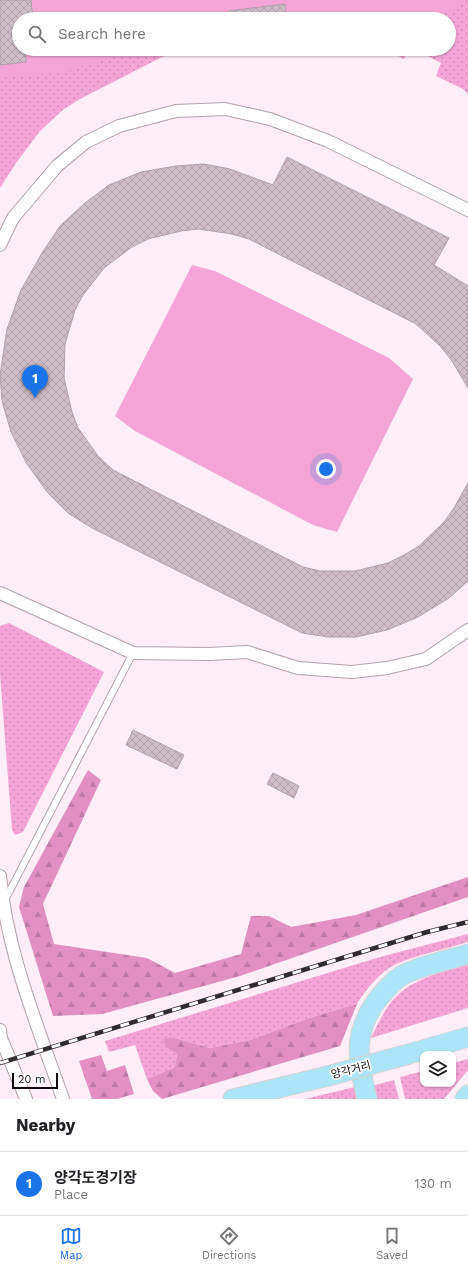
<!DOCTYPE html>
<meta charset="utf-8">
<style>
body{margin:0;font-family:"Work Sans","Noto Sans KR",sans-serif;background:#f6f6f6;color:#202124}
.controls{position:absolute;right:12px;bottom:12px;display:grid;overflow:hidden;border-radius:8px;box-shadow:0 1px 3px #0004}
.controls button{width:36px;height:36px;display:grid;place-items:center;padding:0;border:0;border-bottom:1px solid #e0e0e0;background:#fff;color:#202124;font:20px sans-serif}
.scale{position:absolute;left:12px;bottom:10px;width:46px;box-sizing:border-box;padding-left:4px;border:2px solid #100a0d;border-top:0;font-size:11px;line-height:14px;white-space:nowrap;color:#100a0d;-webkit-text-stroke:3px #fff;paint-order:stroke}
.you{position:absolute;left:326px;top:469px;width:14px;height:14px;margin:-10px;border:3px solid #fff;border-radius:50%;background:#1a73e8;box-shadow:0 0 0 6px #1a73e833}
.badge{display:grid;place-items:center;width:26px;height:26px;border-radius:50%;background:#1a73e8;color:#fff;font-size:13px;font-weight:700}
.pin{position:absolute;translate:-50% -33px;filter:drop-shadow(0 1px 2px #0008)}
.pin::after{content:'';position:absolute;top:21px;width:14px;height:12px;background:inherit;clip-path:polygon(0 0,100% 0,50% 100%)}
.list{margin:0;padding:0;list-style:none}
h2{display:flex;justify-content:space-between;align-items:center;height:52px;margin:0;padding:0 16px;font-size:17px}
h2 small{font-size:13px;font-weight:400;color:#757577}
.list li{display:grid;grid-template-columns:26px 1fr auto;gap:12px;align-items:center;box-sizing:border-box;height:64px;padding:0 16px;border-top:1px solid #e0e0e0}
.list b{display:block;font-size:15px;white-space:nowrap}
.list p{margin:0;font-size:13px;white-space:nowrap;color:#757577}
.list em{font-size:13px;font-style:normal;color:#757577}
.icon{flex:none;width:22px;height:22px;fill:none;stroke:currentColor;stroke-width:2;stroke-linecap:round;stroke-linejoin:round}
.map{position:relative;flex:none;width:468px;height:1099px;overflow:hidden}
.search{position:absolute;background:#fff;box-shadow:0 1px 3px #0004;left:12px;right:12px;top:12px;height:44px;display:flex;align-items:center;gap:10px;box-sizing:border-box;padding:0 14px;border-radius:22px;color:#757577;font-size:15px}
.sheet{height:116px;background:#fff}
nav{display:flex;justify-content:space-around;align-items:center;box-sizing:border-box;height:56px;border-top:1px solid #e0e0e0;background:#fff;font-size:11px;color:#757577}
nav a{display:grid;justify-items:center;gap:2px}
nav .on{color:#1a73e8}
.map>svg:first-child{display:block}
.grass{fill:url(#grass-dots)}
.forest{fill:url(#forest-firs)}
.park{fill:#f4a5d5}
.building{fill:url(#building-cross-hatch);stroke:#b0a0a9}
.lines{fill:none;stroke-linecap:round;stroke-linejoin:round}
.lane-casing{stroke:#b1a1aa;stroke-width:8}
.street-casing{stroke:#b1a1aa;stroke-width:14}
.primary-casing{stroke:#d4d3d3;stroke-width:21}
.lane{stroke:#fff;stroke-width:6}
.street{stroke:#fff;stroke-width:12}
.primary{stroke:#ace5f8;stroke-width:19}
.rail-casing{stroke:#312a2e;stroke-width:4.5}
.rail{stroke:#fff;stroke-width:3;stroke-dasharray:9;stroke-linecap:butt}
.primary-bridge-casing{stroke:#d4d3d3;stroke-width:21;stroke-linecap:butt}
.primary-bridge{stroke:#ace5f8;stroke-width:19}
.labels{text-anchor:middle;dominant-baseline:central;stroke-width:3.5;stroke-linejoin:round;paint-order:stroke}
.street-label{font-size:11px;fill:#100a0d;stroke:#fff}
</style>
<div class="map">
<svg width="468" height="1099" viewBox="0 0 468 1099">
<defs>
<pattern id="grass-dots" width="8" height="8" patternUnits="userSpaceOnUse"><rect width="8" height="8" fill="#f4a5d5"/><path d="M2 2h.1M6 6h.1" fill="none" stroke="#d08db6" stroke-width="1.8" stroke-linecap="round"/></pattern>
<pattern id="forest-firs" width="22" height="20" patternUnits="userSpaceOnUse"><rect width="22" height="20" fill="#e190c1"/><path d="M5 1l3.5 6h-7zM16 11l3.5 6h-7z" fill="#c07ba5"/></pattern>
<pattern id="building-cross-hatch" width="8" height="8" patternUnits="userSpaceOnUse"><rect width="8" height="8" fill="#cebdc7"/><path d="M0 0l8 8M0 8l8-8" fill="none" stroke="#b0a1aa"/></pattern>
</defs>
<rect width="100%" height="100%" fill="#ffedf7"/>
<g class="grass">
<path d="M334,0H468V94L463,89L436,76L441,63L415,49H449V19H284Z"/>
<path d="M55,49H201L162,57L80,99L64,109L40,131L16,163L0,188V73Z"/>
<path d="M384,49H409L404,59Z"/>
<path d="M9,623L104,672L23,832L15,835L12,830L0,674V626Z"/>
<path d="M468,934V942C445,949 417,955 396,964C380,972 366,989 357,1004L312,1017L250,1040L210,1048L171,1037L163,1039L165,1047L177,1054L175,1067L147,1079L135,1045L109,1052L105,1041L380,957Z"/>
<path d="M468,964V1008L371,1038C376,1027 382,1015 389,1005C408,979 439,973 468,964Z"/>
<path d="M468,1059V1070L444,1099H405L400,1077L423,1071V1084H453V1063Z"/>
<path d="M394,1080L399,1099H376L372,1086Z"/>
<path d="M355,1087L358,1099H305Z"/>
</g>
<g class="forest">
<path d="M88,770L101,780L43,904L54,944L147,958L175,973L241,954L251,916H269L291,927L356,915L468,877V897L240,976L102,1014L53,1016L19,907L24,887Z"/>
<path d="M357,1004L340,1046L162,1099L153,1091L147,1079L175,1067L177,1054L165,1047L163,1039L171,1037L210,1048L250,1040L312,1017Z"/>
<path d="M101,1055L107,1071L125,1065L134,1094L117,1099H92L79,1061Z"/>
</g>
<g class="park">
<path d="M0,0H461L455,10L374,19H19V49H136L64,72L0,78Z"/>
<path d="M192,265L215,271L389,358L413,379L337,532L313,525L135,431L115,416Z"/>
</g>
<g class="building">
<path d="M0,0H31L33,19H19V49H25L26,62L0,65Z"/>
<path d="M285,4L286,18L228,19V11Z"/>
<path d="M287,157L449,238L434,265L468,286V388L452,361L441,347L416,324L249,239L232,234L198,229L181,231L148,239L132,247L104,268L83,295L75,310L65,344L64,378L72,412L78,428L98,456L113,470L303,567L320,571H355L388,563L404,555L419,546L444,522L454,508L468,483V581L449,598L418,617L387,630L356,637H328L302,633L92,528L68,513L48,493L27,464L11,432L2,401L0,375L7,329L21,290L42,253L60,226L85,203L109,185L141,172L176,166L204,164L230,169L273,185Z"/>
<path d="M133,730L184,755L177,769L126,745Z"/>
<path d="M273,773L299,786L294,798L267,784Z"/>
</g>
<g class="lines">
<g class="lane-casing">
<path id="lane" d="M5,900L133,653"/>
</g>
<g class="street-casing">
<g id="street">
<path d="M0,245L13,218L57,166L86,142L119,126L176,111L225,109L270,119L328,141L468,210"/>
<path d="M0,593L133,653L209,654L247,652L298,668L352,672L387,668L426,659L468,630"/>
<path d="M0,876C7,953 38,1027 63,1099"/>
<path d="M0,1030L1,1038L26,1099"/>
</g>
</g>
<g class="primary-casing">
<g id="primary">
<path d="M409,1054L468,1037"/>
<path d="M233,1099L328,1076"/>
<path d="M367,1099C358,1059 352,1035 377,1000C384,992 392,982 401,976C421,965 446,961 468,954"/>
<path d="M465,1099L468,1095"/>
</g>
</g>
<use href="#lane" class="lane"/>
<use href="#street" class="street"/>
<use href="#primary" class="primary"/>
<g class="rail-casing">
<path id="rail" d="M0,1063L427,932L468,922"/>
</g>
<use href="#rail" class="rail"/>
<g class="primary-bridge-casing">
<path id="primary-bridge" d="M328,1076L409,1054"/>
</g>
<use href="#primary-bridge" class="primary-bridge"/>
</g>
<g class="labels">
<g class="street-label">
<text transform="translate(351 1070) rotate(-15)">양각거리</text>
</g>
</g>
</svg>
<div class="controls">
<button><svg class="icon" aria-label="layers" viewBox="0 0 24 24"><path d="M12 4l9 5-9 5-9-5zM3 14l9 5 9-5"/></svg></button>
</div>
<div class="scale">20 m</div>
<div class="you"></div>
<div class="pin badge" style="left:35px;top:398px">1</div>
<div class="search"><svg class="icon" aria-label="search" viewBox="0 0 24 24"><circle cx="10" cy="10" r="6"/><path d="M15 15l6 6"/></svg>Search here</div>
</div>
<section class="sheet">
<h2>Nearby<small></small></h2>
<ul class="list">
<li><span class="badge">1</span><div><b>양각도경기장</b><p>Place</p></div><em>130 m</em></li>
</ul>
</section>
<nav>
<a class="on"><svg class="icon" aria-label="map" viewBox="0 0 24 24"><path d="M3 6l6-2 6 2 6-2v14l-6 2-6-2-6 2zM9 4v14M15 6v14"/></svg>Map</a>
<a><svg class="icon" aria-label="directions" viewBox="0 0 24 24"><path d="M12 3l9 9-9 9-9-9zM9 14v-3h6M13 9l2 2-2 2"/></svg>Directions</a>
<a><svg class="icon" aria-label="saved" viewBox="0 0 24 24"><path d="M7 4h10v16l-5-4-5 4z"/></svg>Saved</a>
</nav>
